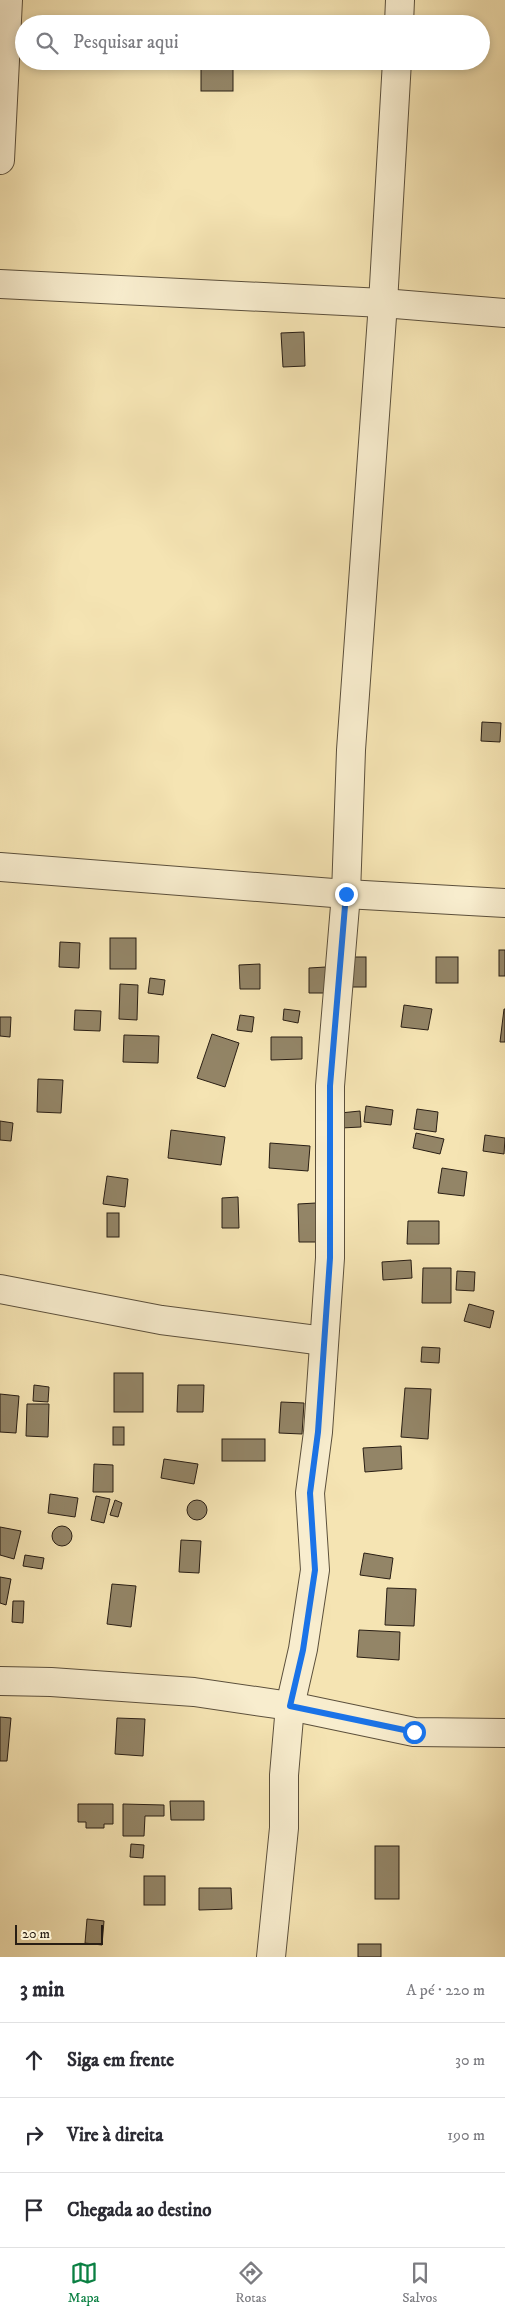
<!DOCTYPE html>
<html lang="pt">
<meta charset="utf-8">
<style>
body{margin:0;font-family:"IM FELL DW Pica",serif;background:#f7f7f7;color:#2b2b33}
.scale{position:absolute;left:15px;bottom:12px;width:88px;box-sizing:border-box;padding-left:5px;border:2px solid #291e14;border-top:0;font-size:14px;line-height:18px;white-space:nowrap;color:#291e14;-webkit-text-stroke:4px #f8edce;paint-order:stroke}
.stop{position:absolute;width:15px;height:15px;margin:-11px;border:4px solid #1a73e8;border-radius:50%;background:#fff}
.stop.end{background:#1a73e8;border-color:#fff;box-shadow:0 1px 5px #0008}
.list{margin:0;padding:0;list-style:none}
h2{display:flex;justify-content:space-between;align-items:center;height:65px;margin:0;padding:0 20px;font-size:21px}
h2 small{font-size:16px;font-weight:400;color:#7c7c81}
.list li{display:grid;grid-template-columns:32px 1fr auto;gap:15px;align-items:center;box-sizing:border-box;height:75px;padding:0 20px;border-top:1px solid #e1e1e2}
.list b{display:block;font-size:19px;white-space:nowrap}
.list em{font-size:16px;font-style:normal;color:#7c7c81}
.icon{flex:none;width:28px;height:28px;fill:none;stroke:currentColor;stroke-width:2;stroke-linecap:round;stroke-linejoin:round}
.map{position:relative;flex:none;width:505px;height:1957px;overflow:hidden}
.search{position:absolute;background:#fff;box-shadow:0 2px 8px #0003;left:15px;right:15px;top:15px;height:55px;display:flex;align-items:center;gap:12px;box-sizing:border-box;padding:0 18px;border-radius:28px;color:#7c7c81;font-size:19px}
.sheet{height:290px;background:#fff}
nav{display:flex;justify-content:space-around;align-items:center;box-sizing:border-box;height:70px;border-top:1px solid #e1e1e2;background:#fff;font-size:14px;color:#7c7c81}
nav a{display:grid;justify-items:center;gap:2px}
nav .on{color:#0b8043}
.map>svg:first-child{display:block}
.building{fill:#938567;stroke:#291e14}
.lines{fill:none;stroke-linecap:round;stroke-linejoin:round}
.minor-casing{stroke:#5c503c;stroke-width:30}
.minor{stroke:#f8edce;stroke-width:28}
.route{stroke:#1a73e8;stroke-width:6}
</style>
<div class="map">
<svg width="505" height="1957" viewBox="0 0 505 1957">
<rect width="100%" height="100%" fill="#f5e4b3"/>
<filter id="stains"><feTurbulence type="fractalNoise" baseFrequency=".004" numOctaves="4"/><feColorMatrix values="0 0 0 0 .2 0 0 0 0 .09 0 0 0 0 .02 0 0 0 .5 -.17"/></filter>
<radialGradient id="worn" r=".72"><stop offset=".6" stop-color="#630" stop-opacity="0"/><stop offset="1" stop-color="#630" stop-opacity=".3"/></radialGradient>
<g class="building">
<rect x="201" y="61" width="32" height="30"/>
<path d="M304,332L305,366L283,367L281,333Z"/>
<path d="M482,722L501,723L500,742L481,741Z"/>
<rect x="110" y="938" width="26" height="31"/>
<path d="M60,942L80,943L79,968L59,967Z"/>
<rect x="499" y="950" width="6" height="26"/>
<rect x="346" y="957" width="20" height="30"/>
<rect x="436" y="957" width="22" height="26"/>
<path d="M260,964V989H240L239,965Z"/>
<path d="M326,967V993H309V968Z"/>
<path d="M150,978L165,980L163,995L148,993Z"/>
<path d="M120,984L138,985L137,1020L119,1019Z"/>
<path d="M404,1005L432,1009L428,1030L401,1027Z"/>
<path d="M284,1009L300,1011L298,1023L283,1020Z"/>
<path d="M504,1009H505V1042H500Z"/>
<path d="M75,1010L101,1011L100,1031L74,1030Z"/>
<path d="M240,1015L254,1017L252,1032L237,1030Z"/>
<path d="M0,1017H11L10,1037L0,1036Z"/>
<path d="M212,1034L239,1043L225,1087L197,1078Z"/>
<path d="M124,1035L159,1036L158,1063L123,1062Z"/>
<path d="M271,1037H302V1059L271,1060Z"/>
<path d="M38,1079L63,1080L61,1113L37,1112Z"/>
<path d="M366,1106L393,1110L391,1125L364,1122Z"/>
<path d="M417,1109L438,1112L436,1132L414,1129Z"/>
<path d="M360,1111L361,1127L341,1128L340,1113Z"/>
<path d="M0,1121L13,1123L11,1141L0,1140Z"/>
<path d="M171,1130L225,1137L221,1165L168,1158Z"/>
<path d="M416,1133L444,1139L440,1154L413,1148Z"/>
<path d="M485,1135L505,1138L504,1154L483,1151Z"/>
<path d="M270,1143L310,1146L308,1171L269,1168Z"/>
<path d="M442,1168L467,1172L464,1196L438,1193Z"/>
<path d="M107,1176L128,1179L125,1207L103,1204Z"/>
<path d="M238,1197L239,1228H222V1198Z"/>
<path d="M316,1203L317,1242H299L298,1204Z"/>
<rect x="107" y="1213" width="12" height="24"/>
<path d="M408,1221H439V1244H407Z"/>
<path d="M411,1260L412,1278L383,1280L382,1262Z"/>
<path d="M423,1268H451V1303H422Z"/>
<path d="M457,1271L475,1272L474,1291L456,1290Z"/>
<path d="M469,1304L494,1311L490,1328L464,1321Z"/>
<path d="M422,1347L440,1348L439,1363L421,1362Z"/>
<rect x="114" y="1373" width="29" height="39"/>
<path d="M34,1385L49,1387L48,1402L33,1401Z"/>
<path d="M178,1385H204L203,1412H177Z"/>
<path d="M405,1388L431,1389L428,1439L401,1437Z"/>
<path d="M0,1394L19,1396L16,1433L0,1432Z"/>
<path d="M281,1402L304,1403L302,1434L279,1433Z"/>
<path d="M27,1404H49L48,1437L26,1436Z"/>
<rect x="113" y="1427" width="11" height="18"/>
<rect x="222" y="1439" width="43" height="22"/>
<path d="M401,1446L402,1469L365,1472L363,1448Z"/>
<path d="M164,1459L198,1464L194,1484L161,1478Z"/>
<path d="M94,1464L113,1465V1492H93Z"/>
<path d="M50,1494L78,1498L75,1517L48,1513Z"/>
<path d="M96,1496L110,1499L104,1523L91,1520Z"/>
<circle cx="197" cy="1510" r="10"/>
<path d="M115,1500L122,1503L118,1517L110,1515Z"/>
<circle cx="62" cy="1536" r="10"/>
<path d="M0,1527L21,1531L14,1559L0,1555Z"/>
<path d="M181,1540L201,1541L199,1573L179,1572Z"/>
<path d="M364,1553L393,1558L390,1579L360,1575Z"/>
<path d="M25,1555L44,1558L42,1569L23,1566Z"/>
<path d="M0,1577L11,1579L6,1605L0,1603Z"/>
<path d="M112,1584L136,1586L131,1627L107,1624Z"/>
<path d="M387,1588L416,1589L414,1626L385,1625Z"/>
<path d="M13,1601H24L23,1623L12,1622Z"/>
<path d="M359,1630L400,1632L399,1660L357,1657Z"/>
<path d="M0,1717L11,1718L7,1761H0Z"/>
<path d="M117,1718L145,1719L143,1756L115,1754Z"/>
<path d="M170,1801H204V1820H171Z"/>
<path d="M78,1804H113V1824H104V1828H86V1822H78Z"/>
<path d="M123,1804L164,1805V1816H145L144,1836H123Z"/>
<path d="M131,1844L144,1845L143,1858L130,1857Z"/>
<rect x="375" y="1846" width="24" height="53"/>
<rect x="144" y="1876" width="21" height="29"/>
<path d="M199,1888H231L232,1909L199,1910Z"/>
<path d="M87,1919L104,1921L102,1945L85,1943Z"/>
<rect x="358" y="1944" width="23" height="13"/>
</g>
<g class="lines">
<g class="minor-casing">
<g id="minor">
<path d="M399,24L400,0"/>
<path d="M0,160L8,0"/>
<path d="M0,284L383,303L505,313"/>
<path d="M0,867L346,894L505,903"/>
<path d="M0,1289L161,1320L324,1341"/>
<path d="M0,1681L51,1682L194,1692L290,1706L414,1732L505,1733"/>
<path d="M271,1957L284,1828V1775L290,1706L303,1649L315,1570L310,1493L318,1432L330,1258V1086L346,894L351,750L383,303L397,61"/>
</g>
</g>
<use href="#minor" class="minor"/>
</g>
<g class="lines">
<path class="route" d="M346,894L330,1086V1258L318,1432L310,1493L315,1570L303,1650L290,1706L414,1732"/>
</g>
<rect width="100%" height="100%" filter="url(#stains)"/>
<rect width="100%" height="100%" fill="url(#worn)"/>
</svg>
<div class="scale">20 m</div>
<div class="stop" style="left:414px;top:1732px"></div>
<div class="stop end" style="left:346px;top:894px"></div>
<div class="search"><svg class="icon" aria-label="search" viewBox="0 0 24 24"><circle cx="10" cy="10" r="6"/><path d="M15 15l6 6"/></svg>Pesquisar aqui</div>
</div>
<section class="sheet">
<h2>3 min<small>A pé · 220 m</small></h2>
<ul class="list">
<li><svg class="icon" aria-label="ahead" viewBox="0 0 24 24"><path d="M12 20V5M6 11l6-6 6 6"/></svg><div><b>Siga em frente</b></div><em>30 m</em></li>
<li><svg class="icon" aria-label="right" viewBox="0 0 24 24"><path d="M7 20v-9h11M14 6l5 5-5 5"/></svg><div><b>Vire à direita</b></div><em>190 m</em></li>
<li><svg class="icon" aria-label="arrive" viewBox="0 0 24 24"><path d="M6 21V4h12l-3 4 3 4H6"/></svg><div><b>Chegada ao destino</b></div></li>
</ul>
</section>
<nav>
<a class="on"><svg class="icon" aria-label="map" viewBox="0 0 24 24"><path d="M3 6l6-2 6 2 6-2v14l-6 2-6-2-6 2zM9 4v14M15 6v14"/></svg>Mapa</a>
<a><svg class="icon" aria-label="directions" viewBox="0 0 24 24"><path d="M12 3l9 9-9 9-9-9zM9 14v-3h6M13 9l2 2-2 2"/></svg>Rotas</a>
<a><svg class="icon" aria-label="saved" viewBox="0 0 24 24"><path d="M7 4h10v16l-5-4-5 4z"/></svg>Salvos</a>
</nav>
